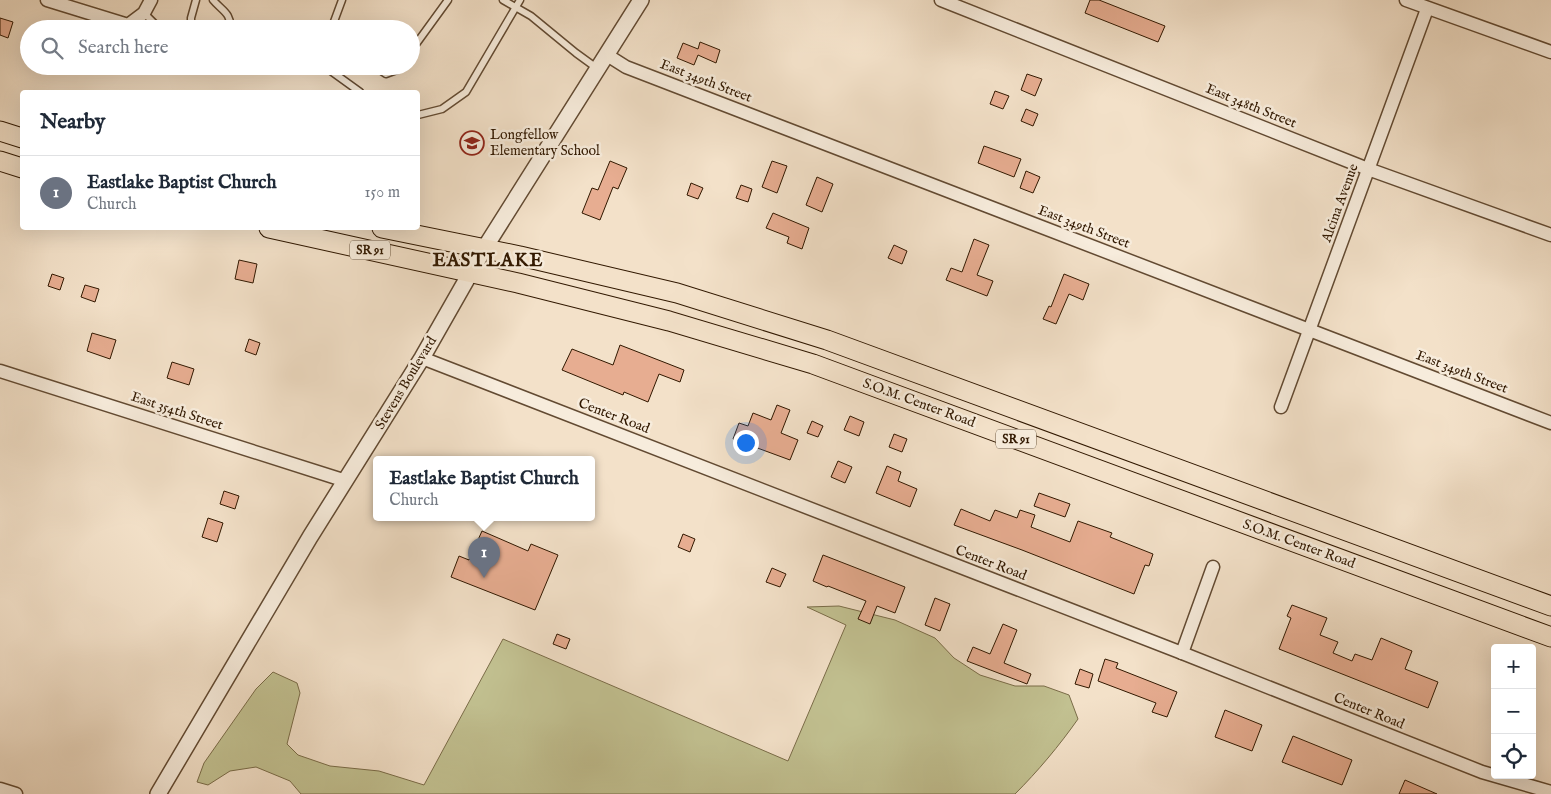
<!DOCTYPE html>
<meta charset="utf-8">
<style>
body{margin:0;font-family:"IM FELL English",serif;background:#f6f6f7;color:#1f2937}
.controls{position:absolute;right:15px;bottom:15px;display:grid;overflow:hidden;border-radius:5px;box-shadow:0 5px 20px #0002}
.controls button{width:45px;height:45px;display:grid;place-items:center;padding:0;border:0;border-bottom:1px solid #e0e1e3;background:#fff;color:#1f2937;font:25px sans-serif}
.you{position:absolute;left:745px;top:442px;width:18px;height:18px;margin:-12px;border:4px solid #fff;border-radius:50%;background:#1a73e8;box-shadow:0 0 0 8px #1a73e833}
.badge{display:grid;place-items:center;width:32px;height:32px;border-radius:50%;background:#111827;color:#fff;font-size:16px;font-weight:700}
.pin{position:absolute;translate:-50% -41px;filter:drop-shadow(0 1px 2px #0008)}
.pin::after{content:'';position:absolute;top:26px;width:18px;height:15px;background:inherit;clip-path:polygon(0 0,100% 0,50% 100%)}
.popup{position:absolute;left:373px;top:456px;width:222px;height:65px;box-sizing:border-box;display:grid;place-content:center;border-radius:5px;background:#fff;filter:drop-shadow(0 1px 4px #0005);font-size:16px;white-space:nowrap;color:#747a83}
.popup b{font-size:19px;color:#1f2937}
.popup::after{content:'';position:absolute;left:50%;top:100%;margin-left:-10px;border:10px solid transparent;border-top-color:#fff}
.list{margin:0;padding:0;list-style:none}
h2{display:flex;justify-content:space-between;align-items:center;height:65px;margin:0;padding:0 20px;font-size:21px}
h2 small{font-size:16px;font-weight:400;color:#747a83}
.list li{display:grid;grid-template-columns:32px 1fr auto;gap:15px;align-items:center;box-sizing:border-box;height:75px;padding:0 20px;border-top:1px solid #e0e1e3}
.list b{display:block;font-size:19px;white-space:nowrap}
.list p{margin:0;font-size:16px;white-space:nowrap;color:#747a83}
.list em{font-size:16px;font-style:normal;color:#747a83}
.icon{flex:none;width:28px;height:28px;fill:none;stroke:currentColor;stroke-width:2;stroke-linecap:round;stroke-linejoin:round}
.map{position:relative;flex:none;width:1551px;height:794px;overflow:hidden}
.search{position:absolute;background:#fff;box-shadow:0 5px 20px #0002;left:20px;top:20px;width:400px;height:55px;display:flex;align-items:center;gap:12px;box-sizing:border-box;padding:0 18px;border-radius:28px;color:#747a83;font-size:19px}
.panel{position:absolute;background:#fff;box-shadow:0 5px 20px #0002;left:20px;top:90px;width:400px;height:140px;border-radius:5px}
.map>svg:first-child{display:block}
.green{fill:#c2c191;stroke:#7a6c48}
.building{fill:#e7ad91;stroke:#311800}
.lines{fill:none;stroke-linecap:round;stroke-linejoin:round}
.service-casing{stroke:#624a32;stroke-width:9}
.minor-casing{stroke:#624a32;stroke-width:15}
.tertiary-casing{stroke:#624a32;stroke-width:18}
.primary-casing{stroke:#311800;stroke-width:21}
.service{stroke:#f7ecdc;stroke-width:6}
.minor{stroke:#f7ecdc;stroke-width:12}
.tertiary{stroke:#f7ecdc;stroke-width:15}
.primary{stroke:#f3e1c9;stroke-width:19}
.labels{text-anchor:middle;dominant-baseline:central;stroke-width:5;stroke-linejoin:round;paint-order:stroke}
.shield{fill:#f7ecdc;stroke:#6c5842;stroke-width:1}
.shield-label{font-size:12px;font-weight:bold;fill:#311800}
.street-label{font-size:14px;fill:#311800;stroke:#f7ecdc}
.poi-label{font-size:14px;fill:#311800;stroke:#f7ecdc;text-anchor:start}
.district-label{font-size:19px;font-weight:bold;letter-spacing:1px;fill:#311800;stroke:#f7ecdc}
</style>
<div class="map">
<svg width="1551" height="794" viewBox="0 0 1551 794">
<rect width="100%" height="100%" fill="#f3e1c9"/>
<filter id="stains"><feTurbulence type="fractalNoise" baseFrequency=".004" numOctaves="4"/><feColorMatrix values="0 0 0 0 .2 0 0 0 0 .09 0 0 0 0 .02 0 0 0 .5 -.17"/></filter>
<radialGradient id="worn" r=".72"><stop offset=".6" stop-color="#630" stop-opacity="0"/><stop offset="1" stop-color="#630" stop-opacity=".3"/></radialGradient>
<path class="green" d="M839,606L895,620L935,638L954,658L980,675L1015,686H1044L1069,695L1078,719C1059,746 1038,771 1015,794H301L290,781L256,767L230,771L208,785L197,782L204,763L256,689L273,672L297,683L300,693L287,744L298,755L330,766L379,771L424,785L503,639L788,761L846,625L807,607Z"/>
<g class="building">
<path d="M1090,0H1099L1165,26L1158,42L1085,13Z"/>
<path d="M0,18L13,22L8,38L0,35Z"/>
<path d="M700,42L720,50L716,63L698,55L694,65L677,58L683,43L698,49Z"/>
<path d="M1027,74L1042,79L1035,96L1021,90Z"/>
<path d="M995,91L1009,96L1003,109L990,104Z"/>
<path d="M1026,109L1038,114L1033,126L1021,121Z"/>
<path d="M984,146L1021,159L1014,177L978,163Z"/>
<path d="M610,161L627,168L618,189L613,187L600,220L582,213L592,188L598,190Z"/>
<path d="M772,161L787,166L777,193L762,187Z"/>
<path d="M1026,171L1040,177L1033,193L1020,188Z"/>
<path d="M817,177L833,184L822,212L806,205Z"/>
<path d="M691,183L703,188L698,199L687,195Z"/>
<path d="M741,185L752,189L748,202L736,198Z"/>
<path d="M773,213L809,228L802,249L787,243L789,237L766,228Z"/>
<path d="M974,239L989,245L977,275L993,281L987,296L946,280L951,268L962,272Z"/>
<path d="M894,245L907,251L902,264L888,258Z"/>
<path d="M239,260L257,264L253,283L235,279Z"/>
<path d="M52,274L64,278L60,290L48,286Z"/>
<path d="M1064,274L1089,284L1083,300L1069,294L1056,324L1043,319L1049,306L1051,307Z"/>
<path d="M85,285L99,289L95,302L81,297Z"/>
<path d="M92,333L116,340L110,359L87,351Z"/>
<path d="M249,339L260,343L256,355L245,351Z"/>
<path d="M620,345L684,370L680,382L659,374L648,402L624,392L623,395L562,370L572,349L613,365Z"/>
<path d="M172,362L194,369L189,385L167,378Z"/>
<path d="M777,405L790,410L781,433L798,440L790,460L733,439L739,423L748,426L753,413L771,420Z"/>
<path d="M850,416L864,422L859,436L844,430Z"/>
<path d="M812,421L823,426L818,437L807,433Z"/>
<path d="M894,434L907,439L902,452L889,447Z"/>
<path d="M838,461L852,467L845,483L831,477Z"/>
<path d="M887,466L901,472L898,481L917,489L910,507L876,493Z"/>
<path d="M224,491L239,496L235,509L220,504Z"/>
<path d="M1039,493L1070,504L1065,517L1034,506Z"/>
<path d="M961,509L990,521L995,510L1017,518L1020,510L1035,515L1031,527L1070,542L1078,521L1112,533L1110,537L1153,554L1149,566L1145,565L1134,594L1022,550L954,525Z"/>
<path d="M208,518L223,523L217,542L202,537Z"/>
<path d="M482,531L528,551L531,544L558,555L535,610L451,577L459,556L469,560Z"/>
<path d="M683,534L695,539L690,552L678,547Z"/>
<path d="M823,555L905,587L895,613L877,606L870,624L858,619L866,601L828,586L827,587L813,581Z"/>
<path d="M772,568L786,574L780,587L766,582Z"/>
<path d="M935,598L950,604L940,631L925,625Z"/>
<path d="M1292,605L1327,618L1320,635L1338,642L1333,653L1352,661L1355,654L1372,660L1381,638L1412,651L1405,669L1438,682L1428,708L1279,649L1291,618L1287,616Z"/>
<path d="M1003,624L1017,630L1004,663L1031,674L1027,684L967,661L973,647L990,654Z"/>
<path d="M557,634L570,639L566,649L553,644Z"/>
<path d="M1105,659L1118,663L1116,668L1177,692L1167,717L1152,712L1156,703L1098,681Z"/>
<path d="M1080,669L1093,674L1089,688L1075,684Z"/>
<path d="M1225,710L1262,725L1252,751L1215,737Z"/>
<path d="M1293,736L1352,760L1342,785L1282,762Z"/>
<path d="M1405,780L1437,794H1399Z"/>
</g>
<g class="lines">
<g class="service-casing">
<g id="service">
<path d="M213,0C221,10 232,13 230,29"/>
<path d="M503,0L531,16L576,53L598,69"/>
<path d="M144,13L160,29"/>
<path d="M191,29V18L196,0"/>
<path d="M333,29L332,27L342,0"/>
<path d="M411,51L448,0"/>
<path d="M324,66L360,92"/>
<path d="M374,66L386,74L397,70L400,66"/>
<path d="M418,115L442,109L466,92L520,0"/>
</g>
</g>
<g class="minor-casing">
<g id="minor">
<path d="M47,0L128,25L144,13L151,0"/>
<path d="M941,0L1368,169L1551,235"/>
<path d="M1406,0L1551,52"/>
<path d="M607,55L626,67L1551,423"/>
<path d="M422,358L1182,653L1482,772L1551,792"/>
<path d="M0,371L346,481"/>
<path d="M1281,407L1427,9"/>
<path d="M1182,653L1213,567"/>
<path d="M0,789L16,794"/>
</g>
</g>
<g class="tertiary-casing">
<path id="tertiary" d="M158,794L310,537L422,358L484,249L641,0"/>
</g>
<g class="primary-casing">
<g id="primary">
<path d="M0,131L22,138"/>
<path d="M0,161L22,168"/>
<path d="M269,228L518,283L669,321L813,364L1551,637"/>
<path d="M382,228L520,256L677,293L827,340L1551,606"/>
</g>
</g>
<use href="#service" class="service"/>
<use href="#minor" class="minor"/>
<use href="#tertiary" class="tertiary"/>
<use href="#primary" class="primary"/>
</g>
<defs>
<g id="school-ring" transform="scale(1.25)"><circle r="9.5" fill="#f7ecdc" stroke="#8f2418" stroke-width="1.5"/><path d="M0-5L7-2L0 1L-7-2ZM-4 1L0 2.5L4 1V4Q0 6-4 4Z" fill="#8f2418"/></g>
</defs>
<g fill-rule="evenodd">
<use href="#school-ring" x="472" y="143"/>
</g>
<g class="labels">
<g class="shield">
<rect x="350" y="240.5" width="40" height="19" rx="4"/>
<rect x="996" y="429.5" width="40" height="19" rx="4"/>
</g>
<g class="shield-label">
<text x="370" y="250">SR 91</text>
<text x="1016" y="439">SR 91</text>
</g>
<g class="street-label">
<text transform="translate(706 81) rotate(21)">East 349th Street</text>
<text transform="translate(1251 106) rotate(22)">East 348th Street</text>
<text transform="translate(1340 203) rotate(-70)">Alcina Avenue</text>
<text transform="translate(1084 227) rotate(21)">East 349th Street</text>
<text transform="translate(1462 372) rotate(21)">East 349th Street</text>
<text transform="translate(406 383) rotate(-59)">Stevens Boulevard</text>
<text transform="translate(919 403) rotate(20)">S.O.M. Center Road</text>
<text transform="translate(177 411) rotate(18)">East 354th Street</text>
<text transform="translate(614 416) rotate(21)">Center Road</text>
<text transform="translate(1299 544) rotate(20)">S.O.M. Center Road</text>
<text transform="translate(991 563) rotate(21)">Center Road</text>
<text transform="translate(1369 711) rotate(22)">Center Road</text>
</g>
<g class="poi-label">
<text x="490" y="135">Longfellow<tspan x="490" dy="16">Elementary School</tspan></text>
</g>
<g class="district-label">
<text x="488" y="261">EASTLAKE</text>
</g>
</g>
<rect width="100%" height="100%" filter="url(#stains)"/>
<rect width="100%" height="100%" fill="url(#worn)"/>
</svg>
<div class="controls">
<button>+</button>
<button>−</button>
<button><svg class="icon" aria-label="locate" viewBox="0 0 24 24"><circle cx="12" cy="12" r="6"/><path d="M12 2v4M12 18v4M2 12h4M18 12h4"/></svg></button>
</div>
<div class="you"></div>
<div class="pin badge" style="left:484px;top:578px;background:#6b7280">1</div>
<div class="popup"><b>Eastlake Baptist Church</b>Church</div>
<div class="search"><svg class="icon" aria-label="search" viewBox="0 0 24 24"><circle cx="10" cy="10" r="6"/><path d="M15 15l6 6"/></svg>Search here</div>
<section class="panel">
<h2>Nearby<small></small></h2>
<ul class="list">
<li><span class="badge" style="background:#6b7280">1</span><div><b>Eastlake Baptist Church</b><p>Church</p></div><em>150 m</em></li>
</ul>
</section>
</div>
